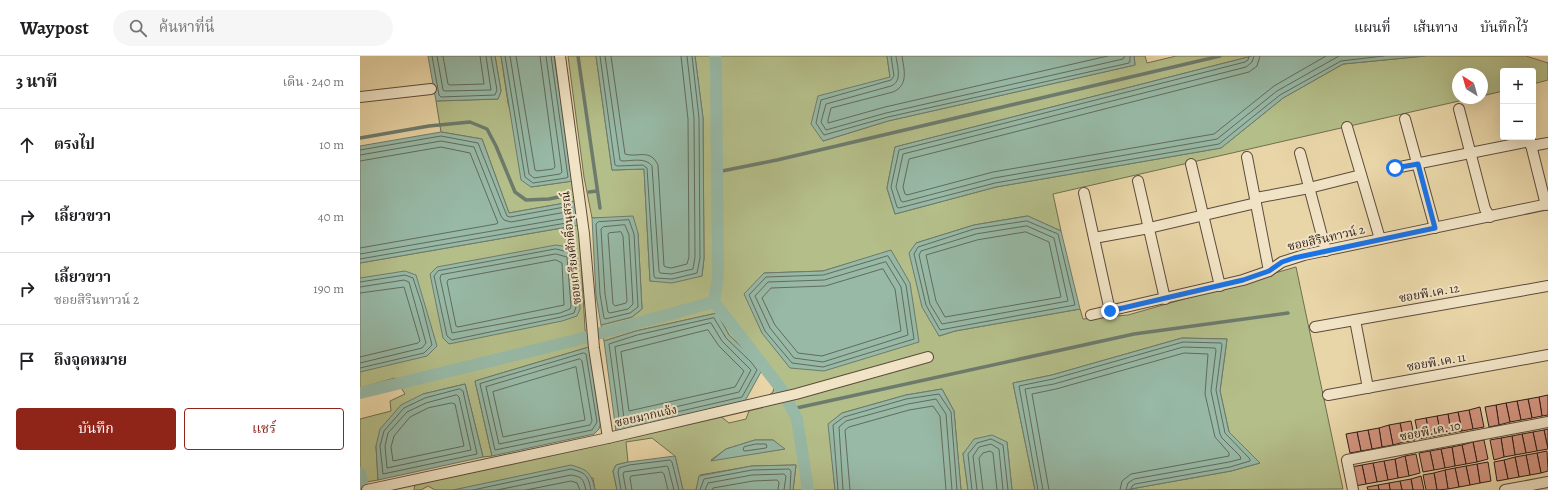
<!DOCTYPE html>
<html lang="th">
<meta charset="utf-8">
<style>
body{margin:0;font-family:Alegreya,"Noto Serif Thai",serif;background:#f6f6f6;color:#202124}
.controls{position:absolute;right:12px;top:12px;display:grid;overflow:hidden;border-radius:4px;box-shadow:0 4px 16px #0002}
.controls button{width:36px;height:36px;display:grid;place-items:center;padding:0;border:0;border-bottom:1px solid #e0e0e0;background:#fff;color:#202124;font:20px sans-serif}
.compass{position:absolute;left:1092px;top:12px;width:36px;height:36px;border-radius:50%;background:#fff;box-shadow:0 4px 16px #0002;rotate:323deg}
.stop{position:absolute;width:12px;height:12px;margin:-9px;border:3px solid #1a73e8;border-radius:50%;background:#fff}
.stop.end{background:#1a73e8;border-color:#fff;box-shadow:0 1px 4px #0008}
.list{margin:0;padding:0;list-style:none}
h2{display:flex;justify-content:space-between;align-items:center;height:52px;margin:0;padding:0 16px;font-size:17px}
h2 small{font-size:13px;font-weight:400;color:#757577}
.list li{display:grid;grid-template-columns:26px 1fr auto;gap:12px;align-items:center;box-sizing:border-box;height:72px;padding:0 16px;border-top:1px solid #e0e0e0}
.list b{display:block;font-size:15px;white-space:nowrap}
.list p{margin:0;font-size:13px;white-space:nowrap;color:#757577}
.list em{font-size:13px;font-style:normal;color:#757577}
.actions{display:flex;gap:8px;padding:12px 16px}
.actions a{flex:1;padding:9px 0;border:1px solid #8f2418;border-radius:4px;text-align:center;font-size:14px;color:#8f2418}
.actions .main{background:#8f2418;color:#fff}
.icon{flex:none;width:22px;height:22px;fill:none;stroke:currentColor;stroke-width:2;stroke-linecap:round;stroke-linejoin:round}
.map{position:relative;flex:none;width:1188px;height:434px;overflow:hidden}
header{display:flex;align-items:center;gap:24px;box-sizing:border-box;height:56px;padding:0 20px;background:#fff;border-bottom:1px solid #e0e0e0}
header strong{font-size:19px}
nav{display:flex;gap:22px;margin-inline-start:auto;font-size:14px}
.search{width:280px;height:36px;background:#f6f6f6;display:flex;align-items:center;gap:10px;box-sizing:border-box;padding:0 14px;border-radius:22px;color:#757577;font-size:15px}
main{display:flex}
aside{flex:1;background:#fff}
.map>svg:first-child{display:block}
.green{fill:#b4be89;stroke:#716e50;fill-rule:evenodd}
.water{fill:#97b9a6;stroke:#6d7b6d}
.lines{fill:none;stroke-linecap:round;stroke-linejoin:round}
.shore{stroke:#626b5e;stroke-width:1}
.stream{stroke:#6d7b6d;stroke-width:3.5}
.canal{stroke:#97b9a6;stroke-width:12}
.building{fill:#d59682;stroke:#2e1d17}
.street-casing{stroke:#5d4b3b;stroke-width:12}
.street{stroke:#f1e4c6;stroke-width:10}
.route{stroke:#1a73e8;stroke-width:5}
.labels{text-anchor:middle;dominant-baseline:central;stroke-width:4;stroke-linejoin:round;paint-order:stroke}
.street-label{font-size:12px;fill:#2e1d17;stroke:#f1e4c6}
</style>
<header>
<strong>Waypost</strong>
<div class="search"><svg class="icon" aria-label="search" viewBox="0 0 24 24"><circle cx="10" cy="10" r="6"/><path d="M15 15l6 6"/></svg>ค้นหาที่นี่</div>
<nav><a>แผนที่</a><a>เส้นทาง</a><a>บันทึกไว้</a></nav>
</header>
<main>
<aside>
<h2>3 นาที<small>เดิน · 240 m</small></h2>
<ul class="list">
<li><svg class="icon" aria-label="ahead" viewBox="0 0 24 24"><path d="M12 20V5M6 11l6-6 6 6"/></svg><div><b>ตรงไป</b></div><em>10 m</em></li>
<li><svg class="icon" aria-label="right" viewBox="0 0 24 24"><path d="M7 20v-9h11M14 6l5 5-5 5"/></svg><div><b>เลี้ยวขวา</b></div><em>40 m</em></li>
<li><svg class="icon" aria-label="right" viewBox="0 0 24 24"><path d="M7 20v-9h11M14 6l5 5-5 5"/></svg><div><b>เลี้ยวขวา</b><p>ซอยสิรินทาวน์ 2</p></div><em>190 m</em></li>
<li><svg class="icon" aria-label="arrive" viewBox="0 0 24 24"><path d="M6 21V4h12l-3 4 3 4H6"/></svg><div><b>ถึงจุดหมาย</b></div></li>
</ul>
<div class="actions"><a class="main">บันทึก</a><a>แชร์</a></div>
</aside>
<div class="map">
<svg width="1188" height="434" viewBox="0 0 1188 434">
<rect width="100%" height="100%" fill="#e9d6a8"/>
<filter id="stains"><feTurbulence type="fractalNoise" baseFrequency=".005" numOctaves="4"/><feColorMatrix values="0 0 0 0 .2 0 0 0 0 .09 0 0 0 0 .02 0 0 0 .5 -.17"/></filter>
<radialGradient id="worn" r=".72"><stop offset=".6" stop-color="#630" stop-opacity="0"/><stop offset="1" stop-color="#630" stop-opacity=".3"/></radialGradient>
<g class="green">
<path d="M135,0H141L148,47L171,131L213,125L216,145L149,157L122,83L81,76L76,45L138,43L141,35Z"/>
<path d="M208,0H236L252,114L284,113L290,225L342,220L344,202L343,62L335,0H527L530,21L463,85L528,65L775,9L774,0H785L787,7L816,0H892L535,91L527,132L535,158L636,131L861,92L923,42L983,8L1065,0H1166L1188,7V24L1173,28V15H1143V35L1122,40V18H1098V42H1112L693,138L701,175L667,160L614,169L556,187L579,280L595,275L720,253L723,263L768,259L936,211L983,433L765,434L871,415L900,407L869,376L860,335L867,283L822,282L692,319L653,327L675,434H652L647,386L603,397L608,434H601L594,355L582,333L546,339L482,357L469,368L475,434H433L436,409L392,410L340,419L336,434H323L315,400L292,382L266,386L268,406L256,409L253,415L257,434H235L233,422L93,434H75L68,430L61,434H54L55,427L359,359L369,367L386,363L389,355L413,336L414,330L394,303L369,279L357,257L276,275L244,285L241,269L272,261L282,253L278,177L241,162H232L224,121ZM530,195L402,277L404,217L463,215ZM395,384H413L424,393L351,404L366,393Z"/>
<path d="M219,169L225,273L229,291L115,325L132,400L123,401L105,328L63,338L16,390L18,424L0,427V363L31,355L30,345L45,338L35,322L0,332V207Z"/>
</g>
<g class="water">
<path d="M68,0H135L141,35L138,43L76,45Z"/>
<path d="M141,0H194L213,125L171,131L161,124Z"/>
<path d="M236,0H335L343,62L344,202L342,220L312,227L290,225L284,113L252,114Z"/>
<path d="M527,0H774L775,9L528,65L463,85L451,68L458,40L530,21Z"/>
<path d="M892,0H1065L983,8L923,42L861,92L636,131L535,158L527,132L535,91Z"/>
<path d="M81,76L122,83L149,157L216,145L219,169L0,207V90Z"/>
<path d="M273,160L278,177L282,253L272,261L241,269L236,239L232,162Z"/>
<path d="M668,160L701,175L720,253L595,275L579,280L562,251L549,197L556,187L614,169Z"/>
<path d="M196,189L216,192L220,253L217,260L202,265L89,288L83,282L70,218L77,211Z"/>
<path d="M531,194L550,227L559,286L464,315L430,312L402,277L384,238L404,217L463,215Z"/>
<path d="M45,215L56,219L77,290L67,300L0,316V222Z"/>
<path d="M357,257L369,279L394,303L402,314L385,345L256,375L244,285L276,275Z"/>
<path d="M822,282L867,283L860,335L869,376L900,407L871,415L765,434H675L653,327L692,319Z"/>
<path d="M229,291L241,366L239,373L234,378L132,400L115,325Z"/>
<path d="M105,328L123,401L18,424L16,390L20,373L41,349L63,338Z"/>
<path d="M582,333L594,355L601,434H475L468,368L482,357L546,339Z"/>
<path d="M632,379L647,386L652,434H608L603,398L614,383Z"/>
<path d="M395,384H413L425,393L351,405L366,393Z"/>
<path d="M315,400L323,434H257L253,415L256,409L268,406Z"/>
<path d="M211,409C228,414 231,416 235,434H93Z"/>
<path d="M436,409L433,434H336L339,420L392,410Z"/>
</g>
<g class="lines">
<g class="shore">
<path d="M72,0L79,39L81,41L135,39L137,34L131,0"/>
<path d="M77,0L83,34L85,35L131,34L126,0"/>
<path d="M83,0L88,28L90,29L124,28L120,0"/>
<path d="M145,0L165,121L173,127L206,122L208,121L191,0"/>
<path d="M150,0L169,118L174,122L200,118L202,116L186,0"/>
<path d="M156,0L175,114L177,115L193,113L195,111L180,0"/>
<path d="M240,0L255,109L257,110L283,109L287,112L294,220L295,222L312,223L337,217L340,202L339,62L332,0"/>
<path d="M245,0L260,104L262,105C271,105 286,101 292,110L299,215L300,217L311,218L333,213L335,201L334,62L327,0"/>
<path d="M251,0L265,98C278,102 290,92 298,109L304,210L306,211L311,212L327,208L329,201L328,63L321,0"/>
<path d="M531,0L534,20L531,24L461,44L456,67L464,79L528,61L769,7L770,5V0"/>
<path d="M536,0C537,10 543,25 531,30L466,48L461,66L466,74L526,57L763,3L765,0"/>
<path d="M542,0C544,14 549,29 533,36L471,52L468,64V67L525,51L748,0"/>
<path d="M889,0L888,4L885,6L539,94L531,131L537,151L539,152L635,127L859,88L920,39L981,5L1024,0"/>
<path d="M894,0L892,6L886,11L543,98L536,131L541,145L543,146L634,122L857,83L917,35L979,0"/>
<path d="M900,0L897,10L889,16L549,103L543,131L545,138L547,139L633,116L854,78L914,30L966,0"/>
<path d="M0,94L81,80L118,87L147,160L150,161L210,150L212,152L214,164L212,166L0,203"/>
<path d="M0,99L81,85L114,91L141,160L144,164L151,166L206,156L208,160L207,162L0,198"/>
<path d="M0,105L81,91L110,97L138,167L136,168L0,192"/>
<path d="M269,164L274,178L278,251L270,257L245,263L244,262L240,238L236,168L238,166Z"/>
<path d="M667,165L698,178L715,249L580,274L566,249L554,198L558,191L614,173Z"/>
<path d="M265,169L269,179L273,248L268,253L250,257L248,256L245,238L241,173L243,171Z"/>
<path d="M667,170L694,182L708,245L582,268L570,248L559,199L561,195L616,178Z"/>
<path d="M261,176L263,180L267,245L266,247L255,250L253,248L248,178L249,177Z"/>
<path d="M666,176L689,186L701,241L585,261L576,245L566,199L617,184Z"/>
<path d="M196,193L212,197L216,251L214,257L201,261L92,284L87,280L74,220L78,215Z"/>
<path d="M196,198L207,201L211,250L210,253L200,257L92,277L80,222L81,219Z"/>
<path d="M528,200L546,229L554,283L463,311L432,307L405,275L389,239L406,221L463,219Z"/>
<path d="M196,204L202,207L204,249L98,271L96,270L87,226L88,224Z"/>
<path d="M526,206L541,231L548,279L463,306L434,302L410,272L395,240L408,226L464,224Z"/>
<path d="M523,213L535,233L541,275L462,300L438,297L415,269L402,242L411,232L465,230Z"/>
<path d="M0,226L45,219L53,222L62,249L72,289L64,297L0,312"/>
<path d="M0,231L44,224L49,226L66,287L62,292L0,307"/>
<path d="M0,237L44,231L60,285L58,287L0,301"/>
<path d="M354,262L366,282L391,306L397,314L382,341L260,369L249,288L277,279Z"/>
<path d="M351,267L362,285L391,314L379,336L264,363L255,291Z"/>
<path d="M348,274L359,290L384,315L375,331L269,355L261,296Z"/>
<path d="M224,297L226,298L237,366L232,374L135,394L120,328Z"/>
<path d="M220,303L222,305L232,365L230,369L139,388L126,331Z"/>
<path d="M216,311L225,364L143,381L133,336Z"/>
<path d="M100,333L103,335L117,398L23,418L20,390L24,375L44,352L65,342Z"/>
<path d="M97,339L99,341L111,394L27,412L25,390L28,377L47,356L66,347Z"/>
<path d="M92,347L95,348L104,390L33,405L31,391L34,380L50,361L68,352Z"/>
<path d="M396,388H406L407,391L406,392L385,395L383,394L384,391Z"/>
<path d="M113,434L211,413C226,417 228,419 231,434"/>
<path d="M137,434L211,419C222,421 223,422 226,434"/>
<path d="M166,434L211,425L217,427L220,434"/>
<path d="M261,434L258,416L259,412L269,409L310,404L312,406L319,434"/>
<path d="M266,434L263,418L264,416L307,410L308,411L314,434"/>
<path d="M272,434L270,422L271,420L302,416L304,418L308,434"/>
<path d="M340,434L344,423L392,414L429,413L431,415L430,434"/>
<path d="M345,434L348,427L392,419L424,418L426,420L424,434"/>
<path d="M352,434L353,432L393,425L417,424L419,426L418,434"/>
<path d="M478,434L473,369L484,361L546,343L579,338L591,356L597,434"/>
<path d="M483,434L479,371L486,365L548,348L576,343L586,358L592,434"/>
<path d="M490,434L485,374L489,371L549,354L573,350L580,360L586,434"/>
<path d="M612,434L608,398L617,387L631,383L643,389L648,434"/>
<path d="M617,434L613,400L619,391L631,388L639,393L643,434"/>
<path d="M623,434L619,402L623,397L630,395L633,397L637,434"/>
<path d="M678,434L659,330L693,323L823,286L861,287L862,289L856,334L865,377L890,403V405L870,411L775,428L772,430L771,434"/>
<path d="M683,434L665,333L694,328L823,291L855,292L856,294L851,335L860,378L862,382L880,400L881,403L869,406L774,423L768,427L766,434"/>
<path d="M689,434L672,338L696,333L824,297L848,298L845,338L855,381L869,397V400L771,418L762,425L760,434"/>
</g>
<g class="stream">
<path d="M218,0L240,152"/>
<path d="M0,82L69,70L110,66L127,73L136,90L155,136L166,144L189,143L208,139"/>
<path d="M357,116L417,104L860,0"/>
<path d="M229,136L237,135"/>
<path d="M432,353L774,278L928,257"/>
</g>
<g class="canal">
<path d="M354,246L422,334L437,363L448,434"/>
<path d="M0,337L212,285L354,246L358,221L356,8L355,0"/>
<path d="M0,417L4,434"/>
</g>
</g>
<g class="building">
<path d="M1188,339V359L1182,360L1179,341Z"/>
<path d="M1179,341L1182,360L1172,362L1168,343Z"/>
<path d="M1168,343L1172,362L1161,364L1157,345Z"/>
<path d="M1157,345L1161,364L1150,366L1146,347Z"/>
<path d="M1146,347L1150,366L1139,369L1136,349Z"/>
<path d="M1136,349L1139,369L1129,371L1125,351Z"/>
<path d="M1120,351L1124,371L1113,373L1109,354Z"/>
<path d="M1109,354L1113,373L1102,375L1098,356Z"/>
<path d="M1098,356L1102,375L1091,377L1088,358Z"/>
<path d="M1088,358L1091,377L1081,379L1077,360Z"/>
<path d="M1077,360L1081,379L1070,381L1066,362Z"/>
<path d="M1066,362L1070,381L1059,383L1055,364Z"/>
<path d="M1051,365L1055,384L1044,386L1040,367Z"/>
<path d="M1040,367L1044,386L1033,389L1029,369Z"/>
<path d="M1029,369L1033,389L1022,391L1019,372Z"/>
<path d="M1019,372L1022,391L1012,393L1008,374Z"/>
<path d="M1188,373V393L1184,374Z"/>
<path d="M1008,374L1012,393L1001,395L997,376Z"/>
<path d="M1184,374L1188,393L1177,395L1173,376Z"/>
<path d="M997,376L1001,395L990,397L986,378Z"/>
<path d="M1173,376L1177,395L1166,397L1162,378Z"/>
<path d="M1162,378L1166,397L1155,399L1152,380Z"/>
<path d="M1152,380L1155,399L1144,401L1141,382Z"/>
<path d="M1141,382L1144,401L1134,404L1130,384Z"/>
<path d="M1124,384L1128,403L1117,406L1113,386Z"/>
<path d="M1113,386L1117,406L1106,408L1102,389Z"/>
<path d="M1102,389L1106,408L1095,410L1092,391Z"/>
<path d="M1092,391L1095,410L1085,412L1081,393Z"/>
<path d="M1081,393L1085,412L1074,414L1070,395Z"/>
<path d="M1070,395L1074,414L1063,416L1059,397Z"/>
<path d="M1187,395L1188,415L1181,417L1177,397Z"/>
<path d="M1177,397L1181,417L1170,419L1166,399Z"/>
<path d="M1056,398L1060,417L1049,420L1045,400Z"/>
<path d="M1166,399L1170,419L1159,421L1155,401Z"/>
<path d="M1045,400L1049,420L1038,422L1035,403Z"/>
<path d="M1155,401L1159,421L1148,423L1144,404Z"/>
<path d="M1035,403L1038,422L1028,424L1024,405Z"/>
<path d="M1144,404L1148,423L1137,425L1134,406Z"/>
<path d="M1024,405L1028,424L1017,426L1013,407Z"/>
<path d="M1128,406L1131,425L1120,427L1117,408Z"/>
<path d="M1013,407L1017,426L1006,428L1002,409Z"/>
<path d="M1117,408L1120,427L1110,429L1106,410Z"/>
<path d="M1002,409L1006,428L995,430L992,411Z"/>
<path d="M1106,410L1110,429L1099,431L1095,412Z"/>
<path d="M1095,412L1099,431L1088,433L1085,414Z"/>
<path d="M1085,414L1088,433L1077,434L1074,417Z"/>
<path d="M1074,417L1077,434H1066L1063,419Z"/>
<path d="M1061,420L1064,434H1053L1051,423Z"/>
<path d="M1051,423L1053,434H1042L1040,425Z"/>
<path d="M1040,425L1042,434H1030L1029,427Z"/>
<path d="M1029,427L1030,434H1019L1018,429Z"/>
<path d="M1018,429L1019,434H1008L1007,431Z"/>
</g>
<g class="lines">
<g class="street-casing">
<g id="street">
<path d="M200,0L224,178L234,292L248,382"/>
<path d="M0,41L71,33"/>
<path d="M1099,53L1125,153L1130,161"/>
<path d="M1045,63L1075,172"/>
<path d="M987,71L1020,183"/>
<path d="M1169,81L1186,149"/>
<path d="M1171,90L1188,87"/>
<path d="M940,97L966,195"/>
<path d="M887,101L909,215"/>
<path d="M831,108L860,230"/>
<path d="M1035,112L1170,85"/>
<path d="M778,125L805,243"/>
<path d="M724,137L750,255"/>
<path d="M896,142L949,132L1001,119"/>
<path d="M734,182L789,172L896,147"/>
<path d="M731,259L883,224L909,215L922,206L944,199L1188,148"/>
<path d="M995,264L1008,332"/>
<path d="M955,271L1188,230"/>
<path d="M968,339L1188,299"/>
<path d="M7,434L248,382L436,338L568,301"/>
<path d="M993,434L987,404L1188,366"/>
<path d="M1145,434L1188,426"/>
</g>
</g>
<use href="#street" class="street"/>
</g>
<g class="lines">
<path class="route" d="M750,255L883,224L909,215L922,206L934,202L1075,172L1058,108L1035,112"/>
</g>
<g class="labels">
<g class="street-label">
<text transform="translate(966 182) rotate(-13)">ซอยสิรินทาวน์ 2</text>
<text transform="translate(211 192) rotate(-96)">ซอยเกรียงศักดิ์อนุสรณ์</text>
<text transform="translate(1069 237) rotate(-10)">ซอยพี.เค. 12</text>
<text transform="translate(1076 306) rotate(-10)">ซอยพี.เค. 11</text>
<text transform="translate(286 360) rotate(-13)">ซอยมากแจ้ง</text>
<text transform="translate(1070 375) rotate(-11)">ซอยพี.เค. 10</text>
</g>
</g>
<rect width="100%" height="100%" filter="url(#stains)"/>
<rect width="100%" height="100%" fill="url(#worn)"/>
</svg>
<div class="controls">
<button>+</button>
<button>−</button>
</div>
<svg class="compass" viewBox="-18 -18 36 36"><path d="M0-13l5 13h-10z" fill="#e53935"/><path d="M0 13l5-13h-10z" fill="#757577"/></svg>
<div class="stop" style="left:1035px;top:112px"></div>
<div class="stop end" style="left:750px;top:255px"></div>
</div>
</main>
